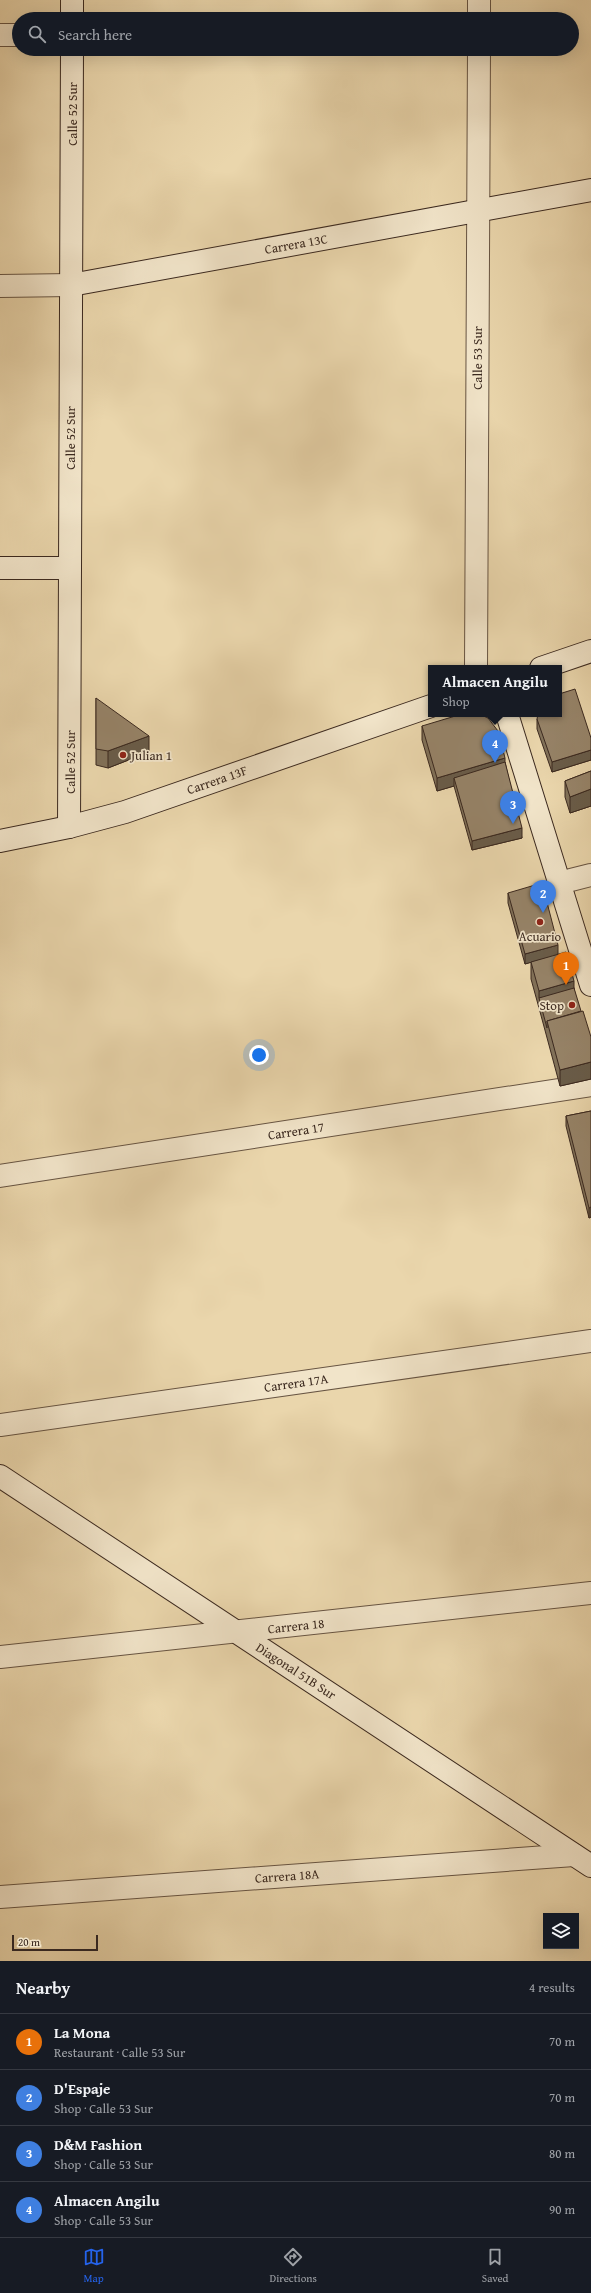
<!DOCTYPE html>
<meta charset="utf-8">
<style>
body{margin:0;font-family:"Gentium Book Plus",serif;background:#20242c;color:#f1f3f6}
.controls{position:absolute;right:12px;bottom:12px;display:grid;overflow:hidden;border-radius:0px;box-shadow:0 4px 16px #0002}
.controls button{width:36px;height:36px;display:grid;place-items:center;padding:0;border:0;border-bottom:1px solid #363941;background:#171b24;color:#f1f3f6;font:20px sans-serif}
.scale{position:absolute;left:12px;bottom:10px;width:86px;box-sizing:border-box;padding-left:4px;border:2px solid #3b291f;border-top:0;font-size:11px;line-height:14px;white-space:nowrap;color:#3b291f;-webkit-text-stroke:3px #f1e4c9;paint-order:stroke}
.you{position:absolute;left:259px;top:1055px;width:14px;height:14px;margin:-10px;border:3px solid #fff;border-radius:50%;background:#1a73e8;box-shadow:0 0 0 6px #1a73e833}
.badge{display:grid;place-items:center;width:26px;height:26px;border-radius:50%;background:#2563eb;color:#fff;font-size:13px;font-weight:700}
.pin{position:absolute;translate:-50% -33px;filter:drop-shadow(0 1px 2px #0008)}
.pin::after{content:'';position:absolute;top:21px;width:14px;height:12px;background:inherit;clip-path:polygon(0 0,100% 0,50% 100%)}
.popup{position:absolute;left:428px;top:665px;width:134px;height:52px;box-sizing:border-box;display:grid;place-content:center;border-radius:0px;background:#171b24;filter:drop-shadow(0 1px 3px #0005);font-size:13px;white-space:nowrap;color:#9ea1a6}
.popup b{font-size:15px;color:#f1f3f6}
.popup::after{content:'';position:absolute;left:50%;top:100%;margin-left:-8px;border:8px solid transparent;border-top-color:#171b24}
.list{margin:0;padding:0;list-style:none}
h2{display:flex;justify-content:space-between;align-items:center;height:52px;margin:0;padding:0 16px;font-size:17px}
h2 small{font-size:13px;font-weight:400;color:#9ea1a6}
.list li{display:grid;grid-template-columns:26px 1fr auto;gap:12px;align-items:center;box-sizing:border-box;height:56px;padding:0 16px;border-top:1px solid #363941}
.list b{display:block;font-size:15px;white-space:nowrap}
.list p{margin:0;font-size:13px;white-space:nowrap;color:#9ea1a6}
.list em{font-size:13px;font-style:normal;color:#9ea1a6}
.icon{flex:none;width:22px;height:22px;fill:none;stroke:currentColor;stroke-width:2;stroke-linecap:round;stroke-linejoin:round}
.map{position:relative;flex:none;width:591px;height:1961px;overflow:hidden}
.search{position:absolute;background:#171b24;box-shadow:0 4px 16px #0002;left:12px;right:12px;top:12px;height:44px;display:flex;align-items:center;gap:10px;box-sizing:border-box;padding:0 14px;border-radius:22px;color:#9ea1a6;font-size:15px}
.sheet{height:276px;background:#171b24}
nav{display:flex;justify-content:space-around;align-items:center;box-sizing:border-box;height:56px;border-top:1px solid #363941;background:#171b24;font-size:11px;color:#9ea1a6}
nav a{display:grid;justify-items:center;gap:2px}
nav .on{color:#2563eb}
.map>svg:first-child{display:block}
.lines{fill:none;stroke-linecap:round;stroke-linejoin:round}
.street-casing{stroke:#675442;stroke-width:24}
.secondary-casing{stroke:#3b291f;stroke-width:24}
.street{stroke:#f1e4c9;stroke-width:22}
.secondary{stroke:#f1e4c9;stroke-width:22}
.wall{fill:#817159;stroke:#3b291f}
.shaded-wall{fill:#695c49;stroke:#3b291f}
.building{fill:#968368;stroke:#3b291f}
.poi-dot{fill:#8f2418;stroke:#f1e4c9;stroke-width:1.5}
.labels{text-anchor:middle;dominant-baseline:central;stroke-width:3.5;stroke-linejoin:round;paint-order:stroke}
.street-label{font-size:13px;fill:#3b291f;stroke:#f1e4c9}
.poi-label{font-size:13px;fill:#3b291f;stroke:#f1e4c9;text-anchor:start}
</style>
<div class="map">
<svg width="591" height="1961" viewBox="0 0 591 1961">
<rect width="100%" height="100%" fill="#ead6ac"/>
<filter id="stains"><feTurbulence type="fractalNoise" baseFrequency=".005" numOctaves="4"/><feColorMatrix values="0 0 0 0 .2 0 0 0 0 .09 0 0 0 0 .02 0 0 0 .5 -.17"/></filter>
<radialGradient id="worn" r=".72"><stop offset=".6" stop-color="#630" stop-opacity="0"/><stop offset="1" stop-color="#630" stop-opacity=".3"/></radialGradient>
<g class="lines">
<g class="street-casing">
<g id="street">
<path d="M479,19V0"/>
<path d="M0,35H19"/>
<path d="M0,286L71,285"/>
<path d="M476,668L479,49"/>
<path d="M559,883L591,875"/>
<path d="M0,1176L591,1085"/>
<path d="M0,1425L591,1341"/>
<path d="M0,1657L591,1593"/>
<path d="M0,1897L574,1855"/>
</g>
</g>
<g class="secondary-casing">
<g id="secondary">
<path d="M72,19V0"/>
<path d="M71,285L591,190"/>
<path d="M0,568H70"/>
<path d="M541,668L591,651"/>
<path d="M507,714L591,985"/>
<path d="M69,827L72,49"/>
<path d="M0,841L69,827L125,812L431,706"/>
<path d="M0,1476L591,1866"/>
</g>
</g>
<use href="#street" class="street"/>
<use href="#secondary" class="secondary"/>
</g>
<g class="wall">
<path d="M96,698L149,752L108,768L96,765Z"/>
<path d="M537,719L591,738V760L552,772L537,729Z"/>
<path d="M422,726L505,762L522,838L472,850L454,786L437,791L422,740Z"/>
<path d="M591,771V806L570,813L565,797V781Z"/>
<path d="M508,893L558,954L574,988L591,1079L560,1086L539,1008L531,979V962L525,964L508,903Z"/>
<path d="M591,1111V1217L589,1218L566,1126V1116Z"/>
</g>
<g class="shaded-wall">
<path d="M149,736V752L108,768V751Z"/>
<path d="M591,750V760L552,772V762Z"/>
<path d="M505,758V772L454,778V786L437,791V778Z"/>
<path d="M591,789V806L570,813V797Z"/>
<path d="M522,828V838L472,850V841Z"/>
<path d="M558,945V955L525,964V954Z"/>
<path d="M574,981V998H539V991Z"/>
<path d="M591,1062V1079L560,1086V1070Z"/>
<path d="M591,1207V1217L589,1218V1208Z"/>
</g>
<g class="building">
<path d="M575,689L591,738V750L552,762L537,719L538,714H559V694Z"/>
<path d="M96,698L149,736L108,751L96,749Z"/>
<path d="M462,714H479L488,718L498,731L505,758L437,778L422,726Z"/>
<path d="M505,762L522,828L472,841L454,778Z"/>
<path d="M591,771V789L570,797L565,781Z"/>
<path d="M542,883L558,945L525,954L508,893Z"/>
<path d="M566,952L574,981L539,991L531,962Z"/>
<path d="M574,988L581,1011L547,1021V1028L539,998Z"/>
<path d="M583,1011L591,1037V1062L560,1070L547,1021Z"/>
<path d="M591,1111V1207L589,1208L566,1116Z"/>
</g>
<g class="poi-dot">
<circle cx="123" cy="755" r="4"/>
<circle cx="540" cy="922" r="4"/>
<circle cx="572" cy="1005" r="4"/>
</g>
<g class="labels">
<g class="street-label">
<text transform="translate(72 114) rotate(-90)">Calle 52 Sur</text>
<text transform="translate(296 244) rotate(-10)">Carrera 13C</text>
<text transform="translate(477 358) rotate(-90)">Calle 53 Sur</text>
<text transform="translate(70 438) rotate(-90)">Calle 52 Sur</text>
<text transform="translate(70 762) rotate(-90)">Calle 52 Sur</text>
<text transform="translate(217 780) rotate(-19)">Carrera 13F</text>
<text transform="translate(296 1131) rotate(-9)">Carrera 17</text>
<text transform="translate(296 1383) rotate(-8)">Carrera 17A</text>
<text transform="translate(296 1626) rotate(-6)">Carrera 18</text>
<text transform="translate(296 1671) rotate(33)">Diagonal 51B Sur</text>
<text transform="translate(287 1876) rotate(-4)">Carrera 18A</text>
</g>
<g class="poi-label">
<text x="131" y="755">Julian 1</text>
<text x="540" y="936" text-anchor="middle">Acuario</text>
<text x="564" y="1005" text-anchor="end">Stop</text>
</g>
</g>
<rect width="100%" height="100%" filter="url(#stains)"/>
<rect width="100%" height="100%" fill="url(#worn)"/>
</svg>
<div class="controls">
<button><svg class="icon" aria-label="layers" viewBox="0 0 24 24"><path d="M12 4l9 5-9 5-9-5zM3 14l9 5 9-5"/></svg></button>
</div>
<div class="scale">20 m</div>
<div class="you"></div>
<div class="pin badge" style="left:566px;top:985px;background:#e8710a">1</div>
<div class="pin badge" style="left:543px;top:913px;background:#3f7fe0">2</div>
<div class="pin badge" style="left:513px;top:824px;background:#3f7fe0">3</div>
<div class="pin badge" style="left:495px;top:763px;background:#3f7fe0">4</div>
<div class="popup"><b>Almacen Angilu</b>Shop</div>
<div class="search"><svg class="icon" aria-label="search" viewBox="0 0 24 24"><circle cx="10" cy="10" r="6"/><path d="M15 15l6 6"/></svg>Search here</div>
</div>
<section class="sheet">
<h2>Nearby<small>4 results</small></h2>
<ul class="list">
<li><span class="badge" style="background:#e8710a">1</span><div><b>La Mona</b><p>Restaurant · Calle 53 Sur</p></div><em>70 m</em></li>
<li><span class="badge" style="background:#3f7fe0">2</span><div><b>D'Espaje</b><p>Shop · Calle 53 Sur</p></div><em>70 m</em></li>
<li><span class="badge" style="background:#3f7fe0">3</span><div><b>D&amp;M Fashion</b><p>Shop · Calle 53 Sur</p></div><em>80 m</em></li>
<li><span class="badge" style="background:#3f7fe0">4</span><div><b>Almacen Angilu</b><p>Shop · Calle 53 Sur</p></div><em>90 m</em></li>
</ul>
</section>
<nav>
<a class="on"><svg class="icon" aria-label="map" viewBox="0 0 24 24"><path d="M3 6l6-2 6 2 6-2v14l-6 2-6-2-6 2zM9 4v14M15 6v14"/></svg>Map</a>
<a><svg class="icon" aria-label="directions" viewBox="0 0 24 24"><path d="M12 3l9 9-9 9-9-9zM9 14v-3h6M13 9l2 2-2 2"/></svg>Directions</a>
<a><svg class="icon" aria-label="saved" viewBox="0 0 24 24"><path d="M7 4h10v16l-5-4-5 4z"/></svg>Saved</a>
</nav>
